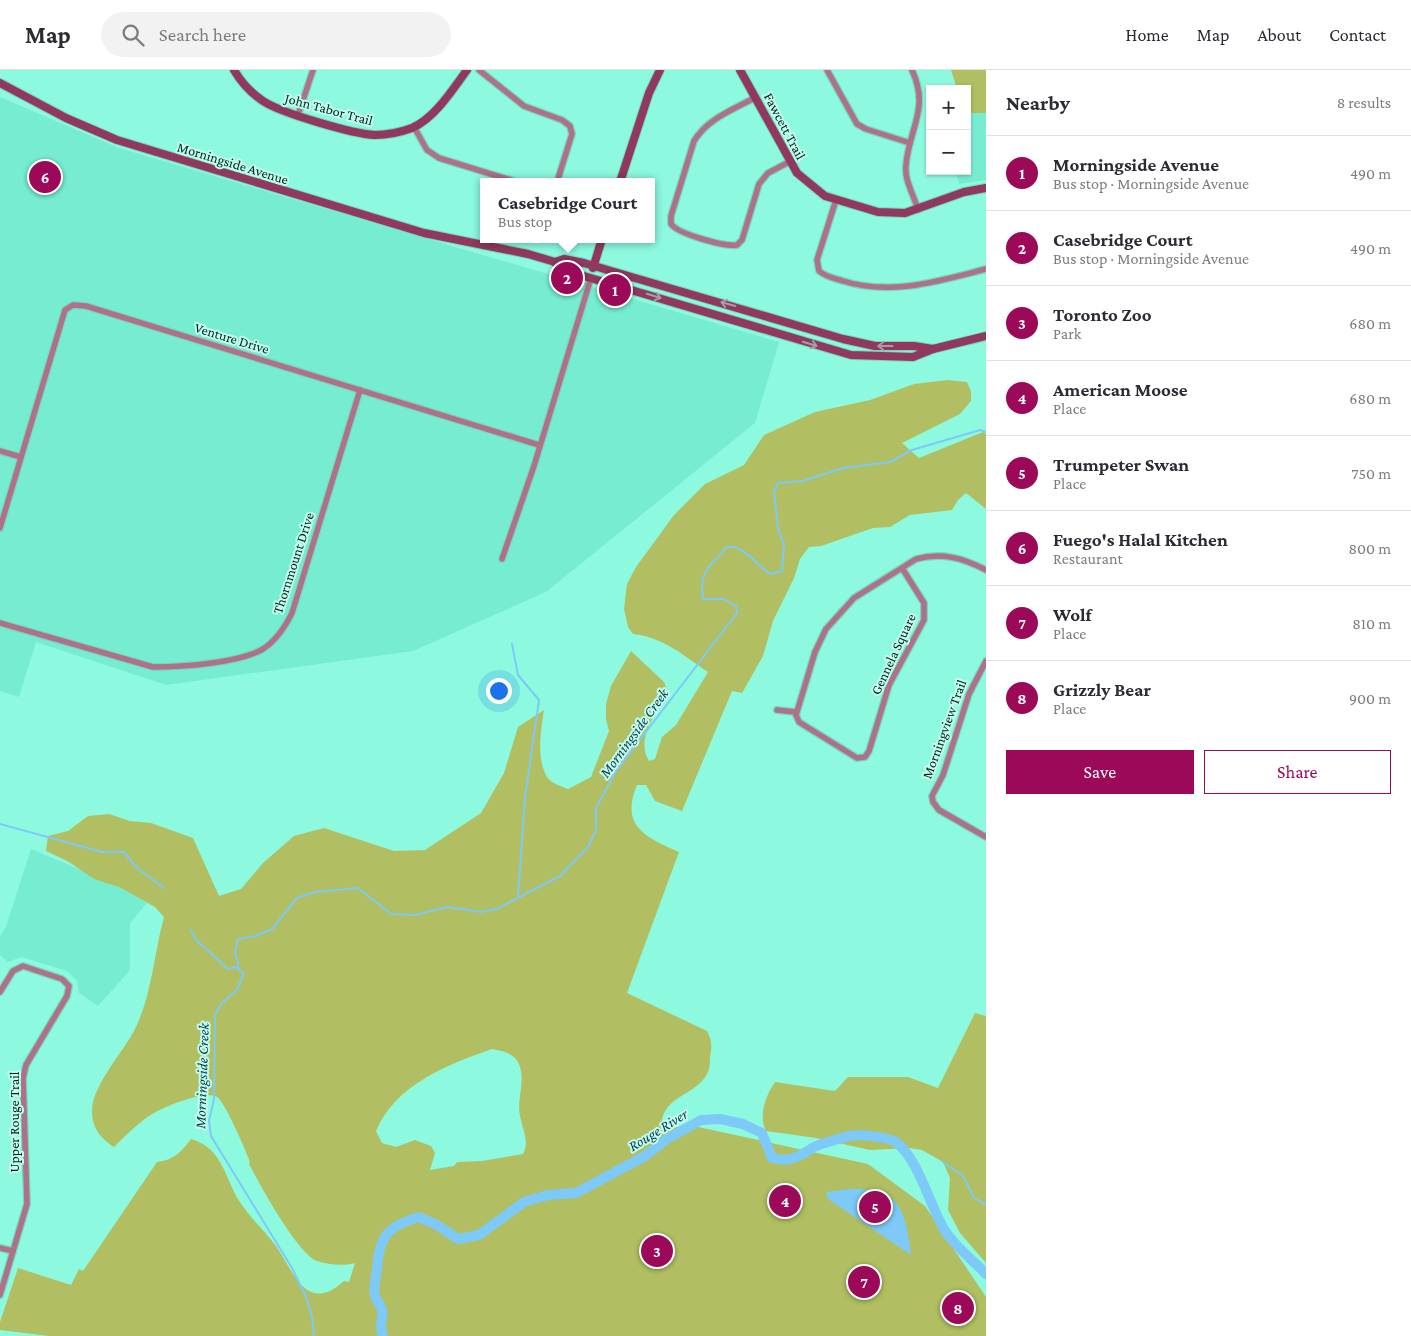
<!DOCTYPE html>
<meta charset="utf-8">
<style>
body{margin:0;font-family:"Crimson Pro",serif;background:#f2f2f3;color:#2b2b33}
.controls{position:absolute;right:15px;top:15px;display:grid;overflow:hidden;border-radius:0px;box-shadow:0 1px 4px #0004}
.controls button{width:45px;height:45px;display:grid;place-items:center;padding:0;border:0;border-bottom:1px solid #e1e1e2;background:#fff;color:#2b2b33;font:25px sans-serif}
.you{position:absolute;left:498px;top:620px;width:18px;height:18px;margin:-12px;border:4px solid #fff;border-radius:50%;background:#1a73e8;box-shadow:0 0 0 8px #1a73e833}
.badge{display:grid;place-items:center;width:32px;height:32px;border-radius:50%;background:#9b0958;color:#fff;font-size:16px;font-weight:700}
.pin{position:absolute;translate:-50% -50%;border:2px solid #fff;box-shadow:0 1px 5px #0006}
.popup{position:absolute;left:480px;top:108px;width:175px;height:65px;box-sizing:border-box;display:grid;place-content:center;border-radius:0px;background:#fff;filter:drop-shadow(0 1px 4px #0005);font-size:16px;white-space:nowrap;color:#7c7c81}
.popup b{font-size:19px;color:#2b2b33}
.popup::after{content:'';position:absolute;left:50%;top:100%;margin-left:-10px;border:10px solid transparent;border-top-color:#fff}
.list{margin:0;padding:0;list-style:none}
h2{display:flex;justify-content:space-between;align-items:center;height:65px;margin:0;padding:0 20px;font-size:21px}
h2 small{font-size:16px;font-weight:400;color:#7c7c81}
.list li{display:grid;grid-template-columns:32px 1fr auto;gap:15px;align-items:center;box-sizing:border-box;height:75px;padding:0 20px;border-top:1px solid #e1e1e2}
.list b{display:block;font-size:19px;white-space:nowrap}
.list p{margin:0;font-size:16px;white-space:nowrap;color:#7c7c81}
.list em{font-size:16px;font-style:normal;color:#7c7c81}
.actions{display:flex;gap:10px;padding:15px 20px}
.actions a{flex:1;padding:11px 0;border:1px solid #9b0958;border-radius:0px;text-align:center;font-size:18px;color:#9b0958}
.actions .main{background:#9b0958;color:#fff}
.icon{flex:none;width:28px;height:28px;fill:none;stroke:currentColor;stroke-width:2;stroke-linecap:round;stroke-linejoin:round}
.map{position:relative;flex:none;width:986px;height:1266px;overflow:hidden}
header{display:flex;align-items:center;gap:30px;box-sizing:border-box;height:70px;padding:0 25px;background:#fff;border-bottom:1px solid #e1e1e2}
header strong{font-size:24px}
nav{display:flex;gap:28px;margin-inline-start:auto;font-size:18px}
.search{width:350px;height:45px;background:#f2f2f3;display:flex;align-items:center;gap:12px;box-sizing:border-box;padding:0 18px;border-radius:28px;color:#7c7c81;font-size:19px}
main{display:flex}
aside{flex:1;background:#fff}
.map>svg:first-child{display:block}
.built{fill:#76edd1}
.green{fill:#b1bf62;fill-rule:evenodd}
.water{fill:#7dc9f7}
.lines{fill:none;stroke-linecap:round;stroke-linejoin:round}
.stream{stroke:#7dc9f7;stroke-width:2}
.river{stroke:#7dc9f7;stroke-width:10}
.street-casing{stroke:#76d7c0;stroke-width:8}
.secondary-casing{stroke:#76d7c0;stroke-width:10}
.street{stroke:#af7188;stroke-width:5.5}
.secondary{stroke:#90385d;stroke-width:8}
.oneway{stroke:#a89ba6}
.labels{text-anchor:middle;dominant-baseline:central;stroke-width:4;stroke-linejoin:round;paint-order:stroke}
.street-label{font-size:14px;fill:#00221b;stroke:#c1feee}
.water-label{font-size:15px;font-style:italic;fill:#0b374e;stroke:#c1feee}
</style>
<header>
<strong>Map</strong>
<div class="search"><svg class="icon" aria-label="search" viewBox="0 0 24 24"><circle cx="10" cy="10" r="6"/><path d="M15 15l6 6"/></svg>Search here</div>
<nav><a>Home</a><a>Map</a><a>About</a><a>Contact</a></nav>
</header>
<main>
<div class="map">
<svg width="986" height="1266" viewBox="0 0 986 1266">
<rect width="100%" height="100%" fill="#8dfae0"/>
<g class="built">
<path d="M0,27L119,78L779,272L755,353L546,522L413,581L166,615L36,572L19,627L0,621Z"/>
<path d="M967,43H986V110L959,114L956,101H967Z"/>
<path d="M31,779L113,813L147,833L130,853V900L98,936L79,923L77,911L67,901L21,887L8,892L0,885V866L6,857Z"/>
</g>
<g class="green">
<path d="M951,0H986V43H967V19H957Z"/>
<path d="M947,310L967,312L971,321V331L960,344L902,373L919,388L983,362L986,364V439L966,423L958,430L952,440L910,445L890,457L873,458L821,476L809,477L800,489L794,508L773,551L763,586L742,623L732,621L682,741L655,731L646,715H637C620,756 645,767 679,782L627,923L707,961C712,970 712,976 710,987C710,991 710,998 708,1002C696,1028 661,1023 661,1060L689,1055L868,1094L925,1136L986,1227V1266H49L0,1260V1252L18,1198L71,1215L79,1199L83,1201L157,1092C174,1090 181,1082 191,1069C225,1079 224,1110 242,1135C252,1150 266,1162 276,1176C294,1202 306,1245 344,1211L349,1212L355,1193C345,1196 328,1195 317,1191C297,1183 260,1115 249,1094L250,1092C246,1081 225,1032 217,1027C205,1019 157,1039 146,1048C134,1057 124,1067 114,1077C99,1067 92,1058 92,1039C94,1013 124,981 135,959C152,925 154,883 164,847L155,837L119,817L94,809L69,792L46,781L48,766L68,761L88,746L109,744L130,751L151,753L193,768L219,826L241,819L263,793L294,766L324,758L394,781L425,780L481,743L504,703L518,657L544,640C541,660 536,688 547,707C552,714 561,716 568,719L591,707L609,661L606,649V634L611,616L631,581L664,612L668,622C657,643 635,668 649,691L655,689L662,667L676,655L708,602C684,586 663,567 633,564L628,557L624,539L627,514L636,497L674,445L705,414L744,395L764,365L815,342L870,330L914,314ZM492,979C502,981 512,982 518,992C527,1009 516,1029 520,1046C522,1058 530,1072 523,1084L482,1091L457,1092L454,1096L430,1100L435,1083L431,1076L415,1070L396,1077L382,1073L376,1061C395,1015 448,994 492,979Z"/>
<path d="M975,943L986,946V1193L960,1163L948,1140L950,1108L943,1092L922,1080L909,1078L870,1080L816,1068L766,1061C758,1046 766,1025 775,1012L835,1021L848,1007H908L938,1018Z"/>
</g>
<path class="water" d="M851,1119C901,1118 905,1140 911,1185L828,1129L826,1122Z"/>
<g class="lines">
<g class="stream">
<path d="M512,574L518,605L539,630L525,728L518,827"/>
<path d="M0,754L102,782H124L137,798L164,818"/>
<path d="M191,860L196,870L228,899L235,897L244,903L237,920L221,934L215,945L214,1029L209,1051L211,1066L292,1198L307,1229L312,1247L314,1266"/>
<path d="M239,900L235,881L238,869L256,866L272,859L297,828L315,822L358,818L391,844L415,845L447,837L481,842L497,839L560,806L588,777L596,760V738L616,701L737,543L736,536L724,529H703C699,501 709,497 727,477C743,474 758,497 771,504L782,501L784,475L778,458L774,422L778,413L803,411L843,398L890,392L912,380L980,360L986,362"/>
<path d="M943,1092L963,1106L974,1128L986,1135"/>
</g>
<path class="river" d="M383,1266C378,1253 384,1250 382,1240C381,1234 376,1231 375,1226C373,1216 376,1208 377,1199C379,1166 388,1156 419,1147L437,1155L458,1169L479,1165L524,1132L548,1125L576,1123L645,1086L667,1069L701,1050L720,1049L743,1054L762,1063L772,1088C791,1093 799,1086 814,1077C821,1074 843,1067 851,1066C859,1064 889,1067 896,1072C919,1090 929,1134 944,1159C954,1176 973,1190 986,1204"/>
<g class="street-casing">
<g id="street">
<path d="M479,0L524,36L562,50L570,56L572,64L557,112"/>
<path d="M827,0L857,54L866,59L910,73"/>
<path d="M912,0C930,39 909,58 906,95C904,110 914,125 918,140"/>
<path d="M756,27C733,40 708,48 694,71L671,146V154C678,164 725,177 737,175L742,170L759,114L768,103L789,92"/>
<path d="M298,45L313,0"/>
<path d="M414,57L427,80L439,88L517,112"/>
<path d="M836,130L817,190L819,201C826,207 834,208 843,211C891,226 939,211 986,199"/>
<path d="M0,381L21,387"/>
<path d="M0,458L65,240L73,235L86,236L539,375"/>
<path d="M502,489L534,396L591,208"/>
<path d="M902,498L924,533V550L889,615L869,681L865,687L857,688L799,652L796,645L815,582L826,559L854,528L916,489C942,482 963,488 986,500"/>
<path d="M0,553L153,597C182,597 239,593 263,579C277,570 285,557 292,543L360,320"/>
<path d="M986,591L969,624L943,705L932,726L933,732L939,740L986,767"/>
<path d="M777,640L795,642"/>
<path d="M0,922L13,901L23,896L62,909L69,916L67,926L26,995L23,1008L27,1134L0,1225"/>
<path d="M0,1178L13,1181"/>
</g>
</g>
<g class="secondary-casing">
<g id="secondary">
<path d="M234,0C241,12 251,23 263,31C281,43 353,64 375,65C388,65 401,62 412,58C435,48 453,19 467,0"/>
<path d="M740,0L797,103L825,126L878,142L905,143L964,122L986,118"/>
<path d="M0,13L66,48L117,70L424,163L528,184L555,192L564,189L584,193L843,269L875,276H914L933,279"/>
<path d="M620,112L649,23L660,0"/>
<path d="M555,192L560,199L851,285L913,287L933,279L986,266"/>
<path d="M593,198L602,169"/>
</g>
</g>
<use href="#street" class="street"/>
<use href="#secondary" class="secondary"/>
</g>
<defs><path id="oneway-shaft" d="M-6 0H5M1.5-3L5.5 0L1.5 3" fill="none" stroke-width="1.6" stroke-linecap="round" stroke-linejoin="round" transform="scale(1.25)"/></defs>
<g class="oneway">
<use href="#oneway-shaft" transform="translate(654 226) rotate(17)"/>
<use href="#oneway-shaft" transform="translate(728 234) rotate(-164)"/>
<use href="#oneway-shaft" transform="translate(810 274) rotate(17)"/>
<use href="#oneway-shaft" transform="translate(885 276) rotate(-180)"/>
</g>
<g class="labels">
<g class="street-label">
<text transform="translate(329 39) rotate(15)">John Tabor Trail</text>
<text transform="translate(785 56) rotate(62)">Fawcett Trail</text>
<text transform="translate(233 93) rotate(17)">Morningside Avenue</text>
<text transform="translate(232 268) rotate(17)">Venture Drive</text>
<text transform="translate(293 493) rotate(-72)">Thornmount Drive</text>
<text transform="translate(893 584) rotate(-65)">Gennela Square</text>
<text transform="translate(944 659) rotate(-70)">Morningview Trail</text>
<text transform="translate(14 1052) rotate(-90)">Upper Rouge Trail</text>
</g>
<g class="water-label">
<text transform="translate(634 663) rotate(-54)">Morningside Creek</text>
<text transform="translate(202 1006) rotate(-88)">Morningside Creek</text>
<text transform="translate(658 1060) rotate(-32)">Rouge River</text>
</g>
</g>
</svg>
<div class="controls">
<button>+</button>
<button>−</button>
</div>
<div class="you"></div>
<div class="pin badge" style="left:615px;top:220px">1</div>
<div class="pin badge" style="left:567px;top:208px">2</div>
<div class="popup"><b>Casebridge Court</b>Bus stop</div>
<div class="pin badge" style="left:657px;top:1181px">3</div>
<div class="pin badge" style="left:785px;top:1131px">4</div>
<div class="pin badge" style="left:875px;top:1137px">5</div>
<div class="pin badge" style="left:45px;top:107px">6</div>
<div class="pin badge" style="left:864px;top:1212px">7</div>
<div class="pin badge" style="left:958px;top:1238px">8</div>
</div>
<aside>
<h2>Nearby<small>8 results</small></h2>
<ul class="list">
<li><span class="badge">1</span><div><b>Morningside Avenue</b><p>Bus stop · Morningside Avenue</p></div><em>490 m</em></li>
<li><span class="badge">2</span><div><b>Casebridge Court</b><p>Bus stop · Morningside Avenue</p></div><em>490 m</em></li>
<li><span class="badge">3</span><div><b>Toronto Zoo</b><p>Park</p></div><em>680 m</em></li>
<li><span class="badge">4</span><div><b>American Moose</b><p>Place</p></div><em>680 m</em></li>
<li><span class="badge">5</span><div><b>Trumpeter Swan</b><p>Place</p></div><em>750 m</em></li>
<li><span class="badge">6</span><div><b>Fuego's Halal Kitchen</b><p>Restaurant</p></div><em>800 m</em></li>
<li><span class="badge">7</span><div><b>Wolf</b><p>Place</p></div><em>810 m</em></li>
<li><span class="badge">8</span><div><b>Grizzly Bear</b><p>Place</p></div><em>900 m</em></li>
</ul>
<div class="actions"><a class="main">Save</a><a>Share</a></div>
</aside>
</main>
